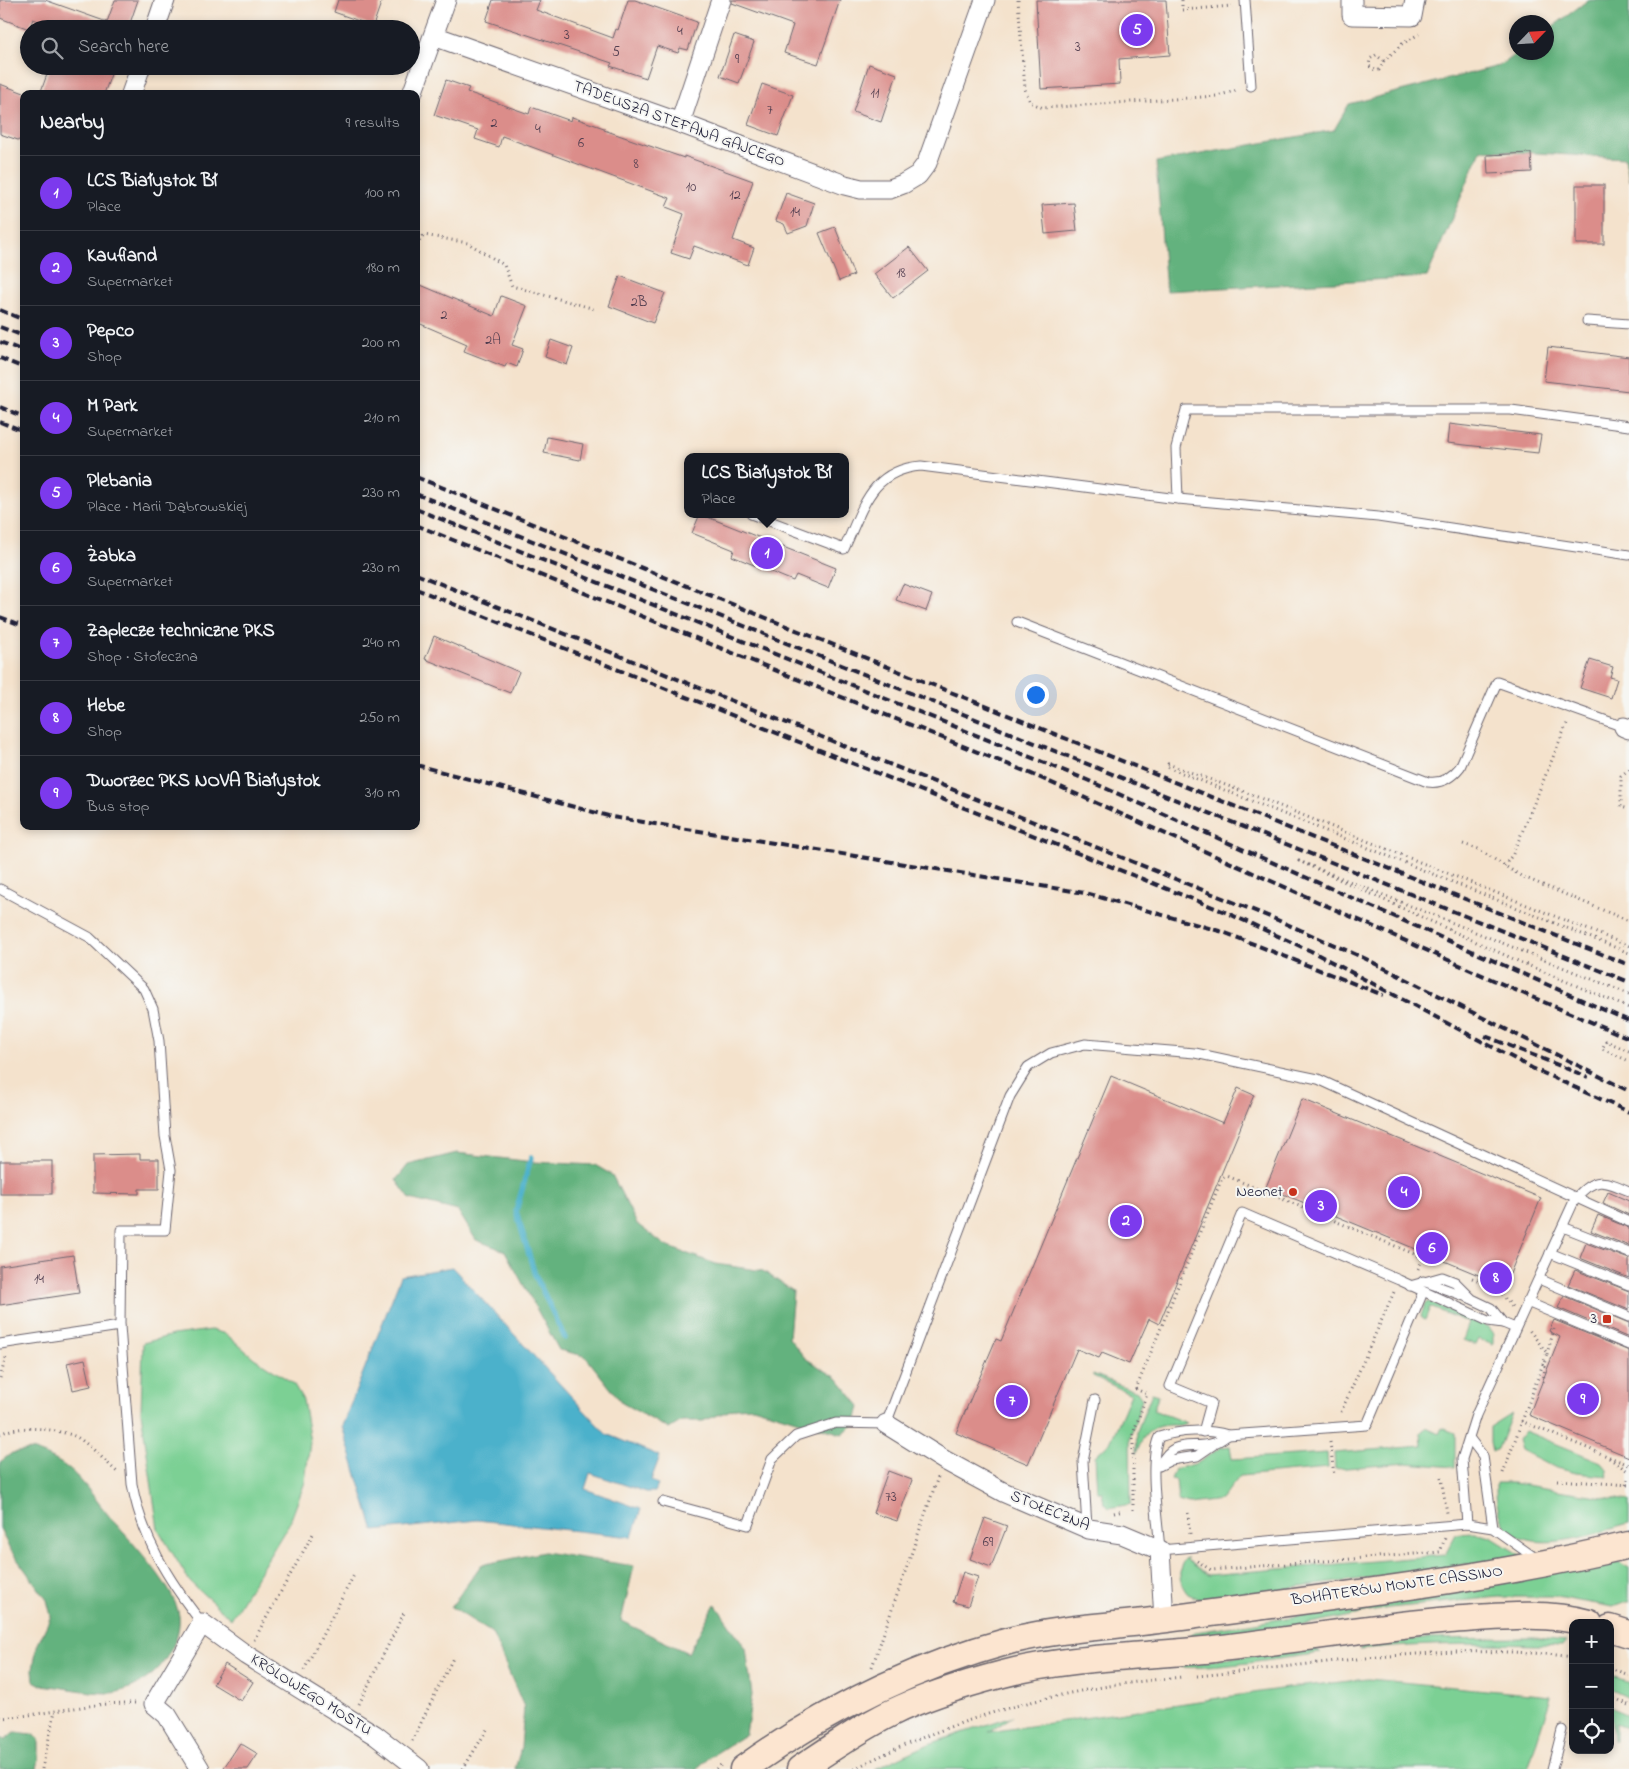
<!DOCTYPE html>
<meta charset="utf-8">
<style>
body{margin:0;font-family:"Indie Flower",sans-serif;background:#242831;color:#f1f3f6}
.controls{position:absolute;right:15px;bottom:15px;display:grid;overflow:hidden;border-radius:10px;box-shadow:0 2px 8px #0003}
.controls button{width:45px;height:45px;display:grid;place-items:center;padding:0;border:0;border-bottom:1px solid #363941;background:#171b24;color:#f1f3f6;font:25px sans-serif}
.compass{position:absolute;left:1509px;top:15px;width:45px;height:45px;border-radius:50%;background:#171b24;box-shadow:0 2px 8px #0003;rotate:65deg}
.you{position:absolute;left:1035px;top:694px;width:18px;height:18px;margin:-12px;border:4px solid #fff;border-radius:50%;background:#1a73e8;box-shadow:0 0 0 8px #1a73e833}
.badge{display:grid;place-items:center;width:32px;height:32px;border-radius:50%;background:#7c3aed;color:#fff;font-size:16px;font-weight:700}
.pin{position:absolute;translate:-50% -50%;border:2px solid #fff;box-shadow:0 1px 5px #0006}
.popup{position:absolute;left:684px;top:453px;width:165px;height:65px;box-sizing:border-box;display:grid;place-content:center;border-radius:10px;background:#171b24;filter:drop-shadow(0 1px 4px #0005);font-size:16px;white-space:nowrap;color:#9ea1a6}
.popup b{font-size:19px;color:#f1f3f6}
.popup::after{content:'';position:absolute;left:50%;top:100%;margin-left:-10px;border:10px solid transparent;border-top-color:#171b24}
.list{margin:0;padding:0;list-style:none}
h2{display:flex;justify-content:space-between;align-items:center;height:65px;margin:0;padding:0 20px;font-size:21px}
h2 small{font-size:16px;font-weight:400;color:#9ea1a6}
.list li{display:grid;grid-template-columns:32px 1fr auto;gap:15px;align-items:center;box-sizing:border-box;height:75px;padding:0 20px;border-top:1px solid #363941}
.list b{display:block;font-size:19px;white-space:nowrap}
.list p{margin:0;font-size:16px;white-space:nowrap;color:#9ea1a6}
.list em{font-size:16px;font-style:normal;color:#9ea1a6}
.icon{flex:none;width:28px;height:28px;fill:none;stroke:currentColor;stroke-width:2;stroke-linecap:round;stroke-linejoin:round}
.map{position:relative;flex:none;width:1629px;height:1769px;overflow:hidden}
.search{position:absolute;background:#171b24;box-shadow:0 2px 8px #0003;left:20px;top:20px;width:400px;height:55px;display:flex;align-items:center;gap:12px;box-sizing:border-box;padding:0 18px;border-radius:28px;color:#9ea1a6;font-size:19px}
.panel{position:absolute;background:#171b24;box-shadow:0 2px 8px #0003;left:20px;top:90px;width:400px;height:740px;border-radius:10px}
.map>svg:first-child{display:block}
.green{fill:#7bd094;stroke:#4e7968}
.forest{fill:#64b27e;stroke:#436a5c}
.water{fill:#4cb1cb;stroke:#376a83}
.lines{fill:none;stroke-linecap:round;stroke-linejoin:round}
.stream{stroke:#4cb1cb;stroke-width:5.5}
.building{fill:#db8d8a}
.lane-casing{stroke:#6c656e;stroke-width:11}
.street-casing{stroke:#6c656e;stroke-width:21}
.secondary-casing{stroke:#6c656e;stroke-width:29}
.path{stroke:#6c656e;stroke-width:3;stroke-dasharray:1 4;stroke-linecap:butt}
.lane{stroke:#fff;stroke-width:9}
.street{stroke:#fff;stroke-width:19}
.secondary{stroke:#fce5d0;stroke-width:26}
.rail{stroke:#22223b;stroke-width:4;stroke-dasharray:8 4;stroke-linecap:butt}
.poi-dot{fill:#c8321e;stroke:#f6f6f2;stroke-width:2}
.labels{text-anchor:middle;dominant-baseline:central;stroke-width:4;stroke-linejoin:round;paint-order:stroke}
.number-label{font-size:14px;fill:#503d4f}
.street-label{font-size:16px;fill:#22223b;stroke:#f6f6f2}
.poi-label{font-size:16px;fill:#22223b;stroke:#f6f6f2;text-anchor:end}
</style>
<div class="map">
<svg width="1629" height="1769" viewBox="0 0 1629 1769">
<rect width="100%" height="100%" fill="#f6f6f2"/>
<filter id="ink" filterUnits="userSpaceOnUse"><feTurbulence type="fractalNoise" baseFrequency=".02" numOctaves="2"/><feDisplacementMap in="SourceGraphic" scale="10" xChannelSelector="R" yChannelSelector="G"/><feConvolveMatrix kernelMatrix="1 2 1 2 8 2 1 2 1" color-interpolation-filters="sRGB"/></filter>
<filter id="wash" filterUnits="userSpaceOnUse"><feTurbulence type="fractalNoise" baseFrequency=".0096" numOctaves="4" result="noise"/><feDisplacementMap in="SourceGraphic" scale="20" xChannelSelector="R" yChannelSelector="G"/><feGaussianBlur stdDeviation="1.12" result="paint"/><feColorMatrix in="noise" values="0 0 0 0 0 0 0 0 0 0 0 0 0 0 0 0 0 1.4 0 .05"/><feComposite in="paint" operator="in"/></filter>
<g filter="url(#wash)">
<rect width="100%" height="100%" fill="#f4e2cc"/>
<g class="green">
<path d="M1430,1302L1488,1327L1493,1334V1345L1479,1339L1476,1345L1463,1340L1469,1323L1430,1307L1425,1320L1422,1318L1421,1315L1426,1303Z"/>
<path d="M211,1330L226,1334L254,1358L293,1383L303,1400L310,1442L305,1482L290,1522L231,1619L190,1582L158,1529L141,1412L143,1343L173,1335Z"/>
<path d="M1093,1374L1137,1392L1142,1399L1130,1438L1131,1504L1109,1508L1104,1504L1102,1492H1097L1095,1456L1111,1441L1131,1394L1093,1376Z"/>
<path d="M1152,1393L1159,1395L1153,1410L1187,1423C1181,1426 1176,1425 1170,1425C1150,1426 1142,1436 1136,1454L1137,1431Z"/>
<path d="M1512,1413L1498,1449L1492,1452L1490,1443V1427Z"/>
<path d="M1426,1428L1439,1434L1442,1428L1455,1433V1467L1406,1463L1335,1469L1334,1453L1422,1446L1421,1432Z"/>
<path d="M1525,1431L1601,1462L1607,1469L1608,1476L1575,1473L1556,1468L1521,1450L1518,1440Z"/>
<path d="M1230,1446L1232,1459L1327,1453L1328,1468L1240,1476L1221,1500L1189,1504L1178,1501L1176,1480L1171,1479L1175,1469L1198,1463L1221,1447Z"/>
<path d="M1513,1483L1629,1501V1524C1594,1533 1516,1564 1500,1514C1496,1504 1496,1494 1496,1483Z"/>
<path d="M1475,1533L1491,1537L1520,1555V1558L1202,1600L1188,1594C1179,1584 1176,1568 1187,1557V1560L1208,1575L1445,1555L1456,1534Z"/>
<path d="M1613,1562H1619L1629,1568V1601L1613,1607L1556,1597H1499L1389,1608L1311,1624L1194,1639L1190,1635L1195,1632C1335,1612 1473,1585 1613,1562Z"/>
<path d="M1535,1638L1566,1641L1562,1646C1495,1643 1426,1643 1359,1650L1365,1643L1417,1639Z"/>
<path d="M1312,1648L1321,1653C1297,1656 1188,1674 1173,1665Z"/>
<path d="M1610,1675L1629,1682V1698L1610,1689Z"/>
<path d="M1368,1679L1551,1696L1528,1769H875L929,1744L1013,1716L989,1732L1287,1688Z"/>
<path d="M1610,1706L1629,1714V1729L1615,1724V1741L1613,1740Z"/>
</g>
<g class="forest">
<path d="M1588,0H1629V181L1625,158L1481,150L1427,277L1166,291L1156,162L1334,130L1349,104L1499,66L1517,53L1546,52L1547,31Z"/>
<path d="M457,1153L533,1162L595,1165L612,1175L637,1224L666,1246L716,1264L763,1271L793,1291L789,1338L805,1358L837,1378L860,1406L856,1423L842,1434L753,1407L736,1408L703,1421H682L669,1429L622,1403L585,1356L559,1350L505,1251L476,1240L458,1211L410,1199L396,1180L408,1165Z"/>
<path d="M31,1450C78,1464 85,1489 115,1523C134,1545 175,1587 179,1616C181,1635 170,1654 159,1668C148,1680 126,1693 109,1693C87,1693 63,1687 41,1685L34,1681L33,1669L37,1646L51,1616L47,1600L9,1548L0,1528V1462L12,1453Z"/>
<path d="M544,1552L634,1566L621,1621L688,1653L715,1604L746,1648L752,1695L746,1734L710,1757L696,1769H515L521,1748L524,1707L492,1633L451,1607L481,1565Z"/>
<path d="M15,1732L32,1734L39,1739V1759L37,1769H0V1737L6,1739Z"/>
</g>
<path class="water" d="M452,1267L606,1434L660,1456L651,1480L658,1485L655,1492H646L590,1473L585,1489L641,1509L632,1537L477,1520L374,1531L342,1426L401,1276Z"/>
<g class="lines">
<path class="stream" d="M531,1158L516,1211L535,1275L565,1338"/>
</g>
<g id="blocks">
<g class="building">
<path d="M0,0H45L107,22L115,0H138L128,29H60L33,19L29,29L0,18Z"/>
<path d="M338,0H382L373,26L334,12Z"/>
<path d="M493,0H540L536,10L613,38L616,29L618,30L628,0H635L697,22L688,50L680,48L678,53L657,46L646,78L610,66L612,63L486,21Z"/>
<path d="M732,0H840L818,64L784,53L793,25L732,3Z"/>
<path d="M1036,0H1166L1170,55L1119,59L1120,84L1041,89Z"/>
<path d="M734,35L754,42L739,83L720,76Z"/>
<path d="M869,64L897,74L881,122L853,112Z"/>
<path d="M50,66H114L104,94H40Z"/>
<path d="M446,80L469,88L467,92L529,114L531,107L571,121L572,117L604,128V130L684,158V156L753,181L733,240L754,248L748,265L694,246L689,259L671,253L684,214L666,207L670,198L502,136L499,147L475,139L478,130L434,115Z"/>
<path d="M0,84L24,93V142L0,134Z"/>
<path d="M762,84L793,95L778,136L748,125Z"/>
<path d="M1531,153L1532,172L1488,174L1487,155Z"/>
<rect x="1576" y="185" width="28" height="59"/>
<path d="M786,193L814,203L807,226L788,233L784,224L776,221Z"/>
<path d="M1074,203L1077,231L1045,234L1042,205Z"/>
<path d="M835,227L854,275L839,281L819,233Z"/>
<path d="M909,247L928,271L893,298L874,274Z"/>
<path d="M620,276L665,293L653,323L609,306Z"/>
<path d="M416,283L494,316L501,296L527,306L512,345L523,349L517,367L507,363L505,367L464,351L467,344L416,322Z"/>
<path d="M551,340L573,348L567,365L545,357Z"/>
<path d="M1548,347L1629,357V391L1544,381Z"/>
<path d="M1449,424L1541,435L1538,453L1447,443Z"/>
<path d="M547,437L583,444L580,460L544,453Z"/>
<path d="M700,514L836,568L828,588L796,575L793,581L732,556L734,550L692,533Z"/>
<path d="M903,584L932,595L926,611L896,600Z"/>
<path d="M434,636L519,672L510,693L425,659Z"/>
<path d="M1590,660L1613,667L1610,677L1617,679L1611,698L1580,688Z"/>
<path d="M1111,1076L1223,1123L1238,1088L1254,1095L1159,1324L1149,1319L1129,1364L1102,1353L1099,1358L1077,1349L1028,1464L956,1433L996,1339L1001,1341Z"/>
<path d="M1302,1099L1541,1198L1505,1286L1266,1187Z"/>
<path d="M140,1154V1159H159V1189H139V1194L93,1193V1155Z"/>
<rect x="0" y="1161" width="52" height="33"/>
<path d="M1608,1192L1629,1201V1215L1603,1203Z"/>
<path d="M1598,1215L1629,1228V1246L1591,1231Z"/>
<path d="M1586,1243L1629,1259V1278L1580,1258Z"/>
<path d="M73,1255L79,1293L0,1305V1266Z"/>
<path d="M1575,1270L1629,1291V1310L1568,1285Z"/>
<path d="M1564,1296L1629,1323V1338L1558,1308Z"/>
<path d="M1554,1320L1629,1351V1457L1529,1415L1560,1337L1549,1331Z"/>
<path d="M85,1359L91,1386L73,1390L67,1363Z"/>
<path d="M888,1471L912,1480L897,1521L873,1513Z"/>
<path d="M985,1518L1007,1526L991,1567L970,1559Z"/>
<path d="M963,1572L978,1577L968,1606L953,1602Z"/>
<path d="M225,1664L253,1682L241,1701L213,1684Z"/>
<path d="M240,1743L258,1754L248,1769H223Z"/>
</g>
</g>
</g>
<g filter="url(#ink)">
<use href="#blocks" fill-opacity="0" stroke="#6c656e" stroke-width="1"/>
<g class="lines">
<g class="lane-casing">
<g id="lane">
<path d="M1245,0L1251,86"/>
<path d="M1587,321L1629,324"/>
<path d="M1178,499L1176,448L1186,410H1511L1629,426"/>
<path d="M751,514L844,549C863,509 870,470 921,466L1178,499L1378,517L1629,555"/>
<path d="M1017,622L1428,782C1441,784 1452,777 1460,767L1497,682L1624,727"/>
<path d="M0,889L89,937L144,989L153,1009L159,1041L165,1136L171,1170L165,1230H121L120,1326L132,1484C142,1538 168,1580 202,1623"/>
<path d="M1563,1227L1629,1253"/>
<path d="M1550,1253L1629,1285"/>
<path d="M1539,1279L1629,1317"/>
<path d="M1423,1281L1470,1298"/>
<path d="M1410,1286L1442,1277L1455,1282L1472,1299L1491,1308L1503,1323"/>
<path d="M1423,1292L1367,1425L1228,1435C1207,1429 1180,1430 1159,1437C1148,1459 1158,1522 1160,1550L1467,1524L1493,1528L1538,1560"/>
<path d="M1527,1302L1629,1345"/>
<path d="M0,1344L120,1326"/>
<path d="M1203,1432L1211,1403L1170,1386L1242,1213L1399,1280L1488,1321L1503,1323L1515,1328"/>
<path d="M1470,1439L1483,1456L1493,1528"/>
<path d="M1160,1465C1174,1437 1190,1450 1214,1443C1219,1442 1224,1438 1228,1435"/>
<path d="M1159,1466L1171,1460L1197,1456L1213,1445"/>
<path d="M663,1502L748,1525L772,1459L796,1436L836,1423L886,1424L1010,1096L1028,1067L1051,1053L1085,1044L1195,1053L1318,1079L1629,1222"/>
<path d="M1467,1524L1462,1459L1476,1415L1575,1199C1594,1176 1604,1180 1629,1191"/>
<path d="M1087,1527L1083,1461L1095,1400"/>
<path d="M1552,1769L1562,1730"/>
</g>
</g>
<g class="street-casing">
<g id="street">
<path d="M1352,0V15L1412,16L1415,0"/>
<path d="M155,29L165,0"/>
<path d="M434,36L680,123L845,185L861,189H890L903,184L918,175L927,163L985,0"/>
<path d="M131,94L141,66"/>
<path d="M412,94L446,0"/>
<path d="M680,123L721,0"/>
<path d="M1624,727L1629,729"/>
<path d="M886,1424L944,1460L1003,1492L1089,1529L1122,1534L1160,1550L1164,1620"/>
<path d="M200,1769L167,1715L154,1704L202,1623L246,1655L375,1735L419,1769"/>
</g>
</g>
<g class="secondary-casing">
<g id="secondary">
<path d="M1610,1628L1629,1634"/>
<path d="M743,1769C824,1711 913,1667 1009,1641C1064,1627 1120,1626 1175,1618C1326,1597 1480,1581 1629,1545"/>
<path d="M800,1769C830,1749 859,1729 891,1713C925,1696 965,1684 1003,1674C1071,1656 1144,1657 1214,1649C1293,1640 1371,1627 1450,1620C1497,1617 1543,1611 1589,1623"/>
</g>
</g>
<g class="path">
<path d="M1018,0L1025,89L1030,102L1043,108L1217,96L1238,90"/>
<path d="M1182,0V10L1232,6"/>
<path d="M1384,61L1376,55L1370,59L1369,66L1375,70H1379L1384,61L1402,44L1419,34"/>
<path d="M416,244L424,235L468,243L504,265L512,286L595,309"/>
<path d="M1629,769L1621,776V807L1629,809"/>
<path d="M1463,844L1478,849L1521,876L1629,921"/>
<path d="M1504,866L1513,854L1568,721"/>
<path d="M1629,946L1250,794L1168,764L1167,767L1629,953"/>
<path d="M1629,994L1299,861L1518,961L1629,1008"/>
<path d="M1629,1051L1606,1041L1602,1049L1629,1061"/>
<path d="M1418,1269L1423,1258"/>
<path d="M1472,1278L1498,1288L1512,1307"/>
<path d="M1547,1354L1554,1329"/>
<path d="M0,1378L6,1357"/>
<path d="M1543,1382L1546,1360"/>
<path d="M1341,1412L1394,1292"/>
<path d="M1521,1421L1629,1465"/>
<path d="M0,1434C19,1424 53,1429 72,1435C86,1440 106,1462 117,1472"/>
<path d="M1330,1442L1334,1475"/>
<path d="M1609,1458L1629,1472"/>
<path d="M1503,1473L1547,1353L1529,1330"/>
<path d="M1441,1477L1447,1513"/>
<path d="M1557,1480L1629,1485"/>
<path d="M1626,1485L1629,1477"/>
<path d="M1133,1510V1434L1147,1394L1136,1389L1222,1178L1227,1176L1436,1263"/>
<path d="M1114,1513L1123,1511"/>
<path d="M1188,1513L1190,1534"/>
<path d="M1197,1561L1211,1570L1440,1552L1445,1538"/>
<path d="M254,1640L313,1534"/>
<path d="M1571,1656L1573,1721"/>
<path d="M872,1667L938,1477"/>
<path d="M1610,1668L1629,1675"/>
<path d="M304,1670L355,1573"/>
<path d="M1197,1676C1319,1665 1451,1641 1573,1657"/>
<path d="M1610,1696L1629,1705"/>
<path d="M359,1704L404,1613"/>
<path d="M0,1718C46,1715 90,1702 136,1703"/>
<path d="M412,1741L454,1656"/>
<path d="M42,1769L55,1711"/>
<path d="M463,1769L488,1728"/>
<path d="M716,1769L722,1764"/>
<path d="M854,1769C959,1715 1066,1687 1183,1677"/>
</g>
<use href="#lane" class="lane"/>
<use href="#street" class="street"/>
<use href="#secondary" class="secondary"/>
<g class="rail">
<path d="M0,310L24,320"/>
<path d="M0,327L24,336"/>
<path d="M0,342L24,351"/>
<path d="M0,358L24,368"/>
<path d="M0,407L24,417"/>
<path d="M0,422L24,431"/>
<path d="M416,477L1629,965"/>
<path d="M416,494L1629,982"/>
<path d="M416,509L1087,780L1629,1021"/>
<path d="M416,525L1027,772L1520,992L1629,1038"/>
<path d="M416,574L1275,919L1364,958L1629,1091"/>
<path d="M416,589L1225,912L1311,951L1532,1068L1629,1112"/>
<path d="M0,617L24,626"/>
<path d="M416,765L612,817L1085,893L1223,932L1383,995"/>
<path d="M1485,1036L1588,1077"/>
</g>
</g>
</g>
<g class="poi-dot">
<circle cx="1293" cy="1192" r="5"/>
<rect x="1602" y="1314" width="10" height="10" rx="2.5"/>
</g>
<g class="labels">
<g class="number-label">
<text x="680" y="31">4</text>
<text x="567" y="35">3</text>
<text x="1078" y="47">3</text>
<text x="616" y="52">5</text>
<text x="737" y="59">9</text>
<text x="875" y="93">11</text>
<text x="770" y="110">7</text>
<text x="494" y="123">2</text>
<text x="538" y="129">4</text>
<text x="581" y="143">6</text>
<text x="636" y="164">8</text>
<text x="691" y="187">10</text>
<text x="735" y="195">12</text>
<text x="795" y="212">14</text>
<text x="901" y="273">18</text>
<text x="639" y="302">2B</text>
<text x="444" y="315">2</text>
<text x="493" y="340">2A</text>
<text x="39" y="1279">14</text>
<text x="891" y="1497">73</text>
<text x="988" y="1542">69</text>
</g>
<g class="street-label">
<text transform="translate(679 124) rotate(20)">TADEUSZA STEFANA GAJCEGO</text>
<text transform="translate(1050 1511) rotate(22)">STOŁECZNA</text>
<text transform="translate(1397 1586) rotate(-8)">BOHATERÓW MONTE CASSINO</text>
<text transform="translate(311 1695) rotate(32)">KRÓLOWEGO MOSTU</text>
</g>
<g class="poi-label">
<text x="1283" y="1192">Neonet</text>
<text x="1597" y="1319">3</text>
</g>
</g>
</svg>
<div class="controls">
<button>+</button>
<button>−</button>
<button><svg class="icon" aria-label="locate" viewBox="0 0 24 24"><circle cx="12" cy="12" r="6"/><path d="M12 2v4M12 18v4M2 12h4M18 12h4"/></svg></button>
</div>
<svg class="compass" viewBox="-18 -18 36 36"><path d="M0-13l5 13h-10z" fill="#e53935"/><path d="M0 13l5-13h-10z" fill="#9ea1a6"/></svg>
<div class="you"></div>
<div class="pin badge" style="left:767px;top:553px">1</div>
<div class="popup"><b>LCS Białystok Bł</b>Place</div>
<div class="pin badge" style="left:1126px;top:1221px">2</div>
<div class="pin badge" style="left:1321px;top:1206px">3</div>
<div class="pin badge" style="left:1404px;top:1192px">4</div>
<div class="pin badge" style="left:1137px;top:30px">5</div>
<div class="pin badge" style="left:1432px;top:1248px">6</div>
<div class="pin badge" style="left:1012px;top:1401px">7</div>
<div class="pin badge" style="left:1496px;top:1278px">8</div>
<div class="pin badge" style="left:1583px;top:1399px">9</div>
<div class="search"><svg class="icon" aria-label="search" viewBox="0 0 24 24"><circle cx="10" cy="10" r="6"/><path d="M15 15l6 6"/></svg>Search here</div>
<section class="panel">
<h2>Nearby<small>9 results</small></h2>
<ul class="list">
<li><span class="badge">1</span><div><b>LCS Białystok Bł</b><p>Place</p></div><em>100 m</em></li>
<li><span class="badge">2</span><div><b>Kaufland</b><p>Supermarket</p></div><em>180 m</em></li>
<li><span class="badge">3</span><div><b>Pepco</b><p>Shop</p></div><em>200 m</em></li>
<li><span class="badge">4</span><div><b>M Park</b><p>Supermarket</p></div><em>210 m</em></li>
<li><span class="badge">5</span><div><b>Plebania</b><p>Place · Marii Dąbrowskiej</p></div><em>230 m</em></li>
<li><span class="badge">6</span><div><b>Żabka</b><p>Supermarket</p></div><em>230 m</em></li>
<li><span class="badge">7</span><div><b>Zaplecze techniczne PKS</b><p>Shop · Stołeczna</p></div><em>240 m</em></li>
<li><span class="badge">8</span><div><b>Hebe</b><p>Shop</p></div><em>250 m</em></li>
<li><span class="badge">9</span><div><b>Dworzec PKS NOVA Białystok</b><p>Bus stop</p></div><em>310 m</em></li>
</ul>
</section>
</div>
